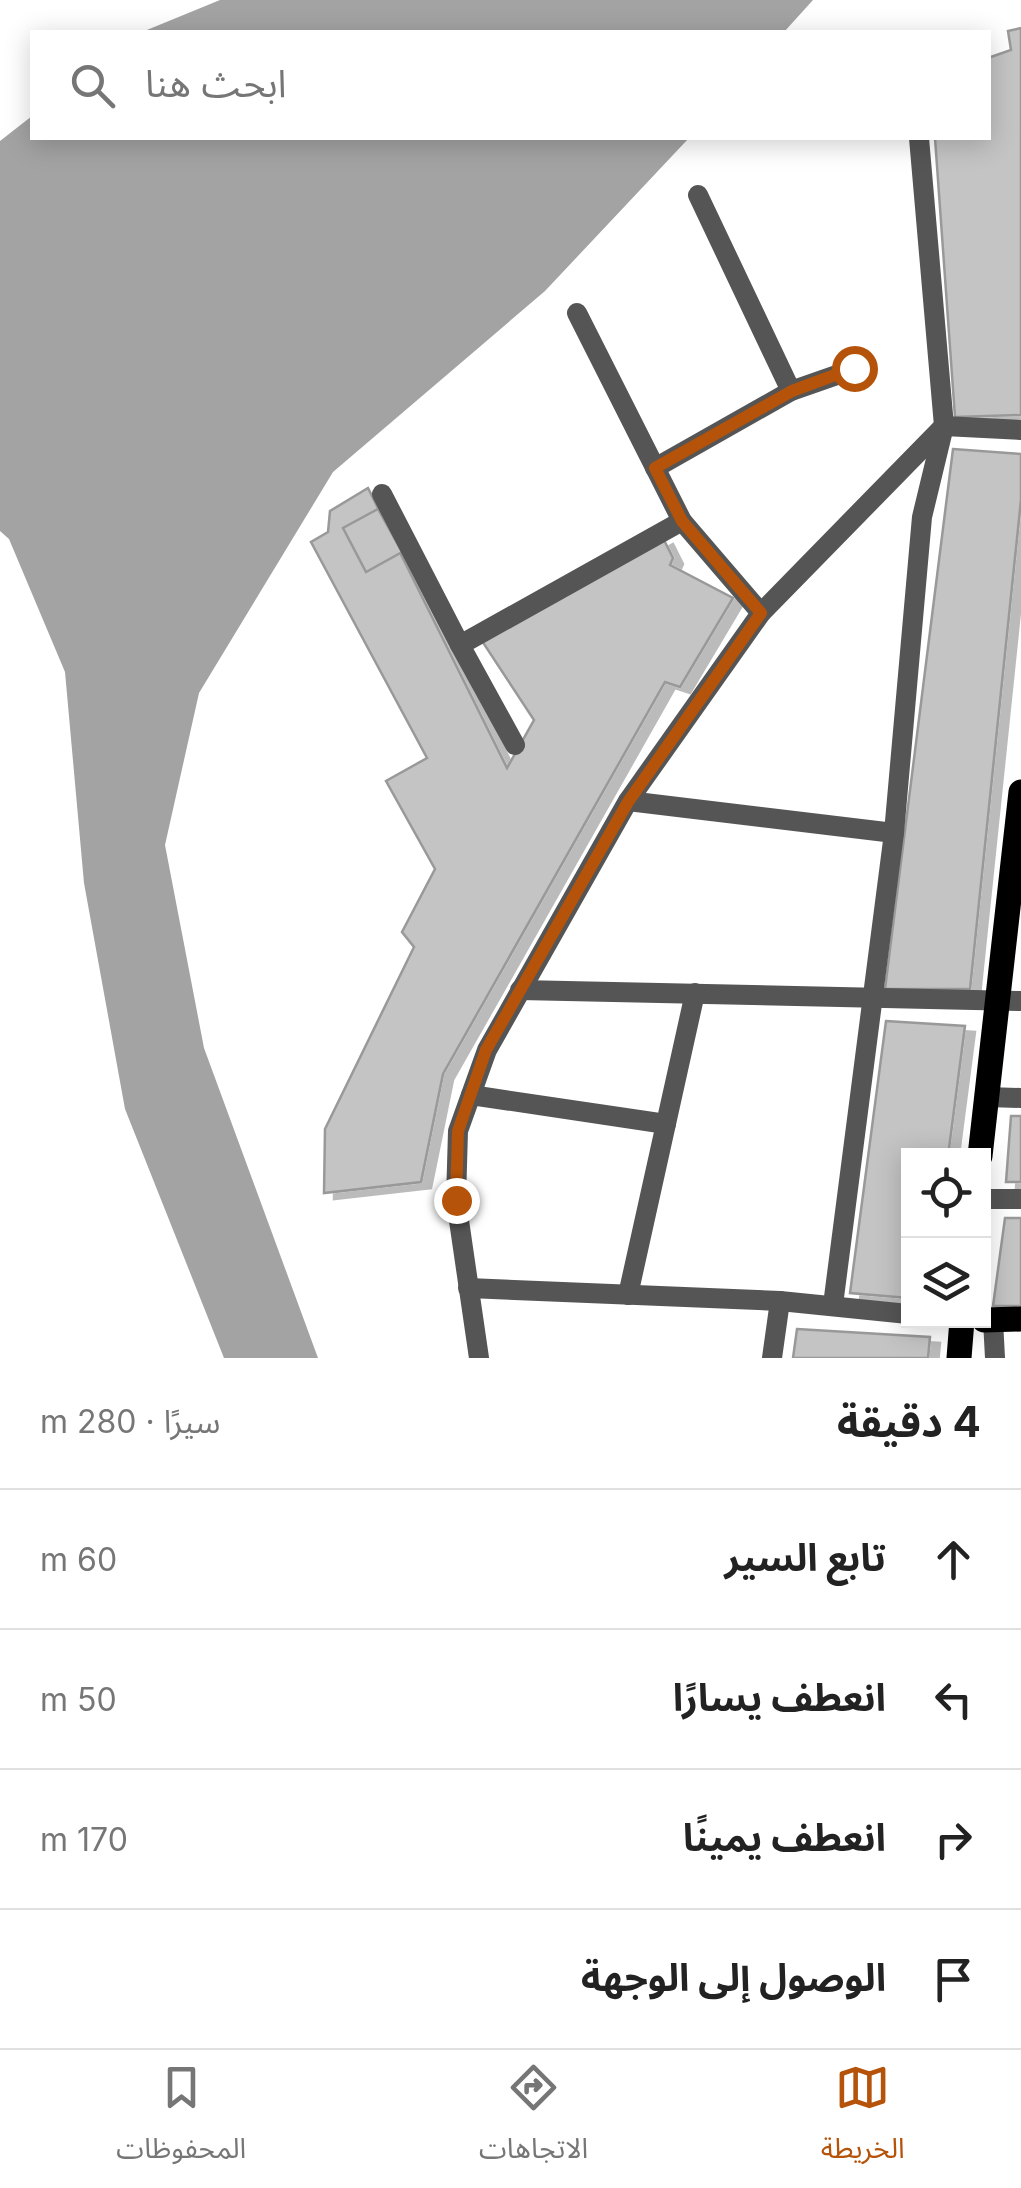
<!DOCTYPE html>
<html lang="ar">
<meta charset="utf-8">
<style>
body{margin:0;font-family:Inter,"Noto Sans Arabic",sans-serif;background:#f2f2f2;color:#222;direction:rtl}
.controls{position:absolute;right:30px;bottom:30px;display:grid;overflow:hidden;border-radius:0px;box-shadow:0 5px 25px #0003}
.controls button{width:90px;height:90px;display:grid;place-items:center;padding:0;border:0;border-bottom:2px solid #e0e0e0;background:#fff;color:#222;font:50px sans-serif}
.stop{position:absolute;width:30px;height:30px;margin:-22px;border:8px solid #b45309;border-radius:50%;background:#fff}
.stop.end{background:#b45309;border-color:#fff;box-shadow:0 2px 10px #0008}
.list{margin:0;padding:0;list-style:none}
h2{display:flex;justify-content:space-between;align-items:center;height:130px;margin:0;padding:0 40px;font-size:42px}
h2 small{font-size:32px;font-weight:400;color:#767676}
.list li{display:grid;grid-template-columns:65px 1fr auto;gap:30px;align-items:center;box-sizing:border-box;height:140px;padding:0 40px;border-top:2px solid #e0e0e0}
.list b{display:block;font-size:38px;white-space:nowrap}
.list em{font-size:32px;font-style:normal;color:#767676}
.icon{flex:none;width:55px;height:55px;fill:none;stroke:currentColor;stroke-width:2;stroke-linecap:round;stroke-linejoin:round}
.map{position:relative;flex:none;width:1021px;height:1358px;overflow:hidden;direction:ltr}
.search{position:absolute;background:#fff;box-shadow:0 5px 25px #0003;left:30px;right:30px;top:30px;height:110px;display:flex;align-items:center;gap:25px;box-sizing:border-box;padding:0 35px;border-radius:0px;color:#767676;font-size:38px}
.sheet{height:690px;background:#fff}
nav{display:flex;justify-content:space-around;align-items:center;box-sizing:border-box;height:140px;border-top:2px solid #e0e0e0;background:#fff;font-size:28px;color:#767676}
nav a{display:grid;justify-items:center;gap:5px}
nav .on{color:#b45309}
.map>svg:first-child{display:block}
.water{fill:#a3a3a3}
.building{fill:#c4c4c4;stroke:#999;stroke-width:2.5;filter:url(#shadow)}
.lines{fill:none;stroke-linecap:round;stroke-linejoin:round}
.street{stroke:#555;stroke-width:20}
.primary{stroke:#000;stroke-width:25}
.route{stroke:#b45309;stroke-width:12}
</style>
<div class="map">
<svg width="1021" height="1358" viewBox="0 0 1021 1358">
<defs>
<filter id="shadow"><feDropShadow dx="10" dy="6" stdDeviation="0" flood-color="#0004"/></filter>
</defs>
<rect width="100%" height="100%" fill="#fff"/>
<g class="water">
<path d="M220,0H813L784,32H142Z"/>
<path d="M32,116V138H689L545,291L333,472L199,693L165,845L204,1048L318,1358H224L125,1109L84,883L65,672L9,539L0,531V141Z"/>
</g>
<g class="building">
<path d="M1021,28V415L955,417L935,138H988V58L1011,50L1008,31Z"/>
<path d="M953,449L1021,454V500L970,989H885Z"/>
<path d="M368,488L507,768L534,720L482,641L663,538L673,558L670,565L733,598L680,687L665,682L443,1074L421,1182L324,1193L325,1129L414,947L402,932L435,869L386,781L427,758L311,542L328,532L330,511Z"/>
<path d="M378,509L402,552L366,572L343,528Z"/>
<path d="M886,1021L965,1026L948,1156H908V1298L850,1293Z"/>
<path d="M1011,1116H1021V1182H1006Z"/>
<path d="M1005,1218H1021V1306H993Z"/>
<path d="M797,1329L930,1337L928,1358H793Z"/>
</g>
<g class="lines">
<g class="street">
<path d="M698,195L791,391"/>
<path d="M577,313L682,521L761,613"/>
<path d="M655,468L791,391L854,369"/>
<path d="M382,494L460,645"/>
<path d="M515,745L460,645L682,521"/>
<path d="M628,801L894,833"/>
<path d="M520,990L1021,1001"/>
<path d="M471,1095L666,1124"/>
<path d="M987,1097L1021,1098"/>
<path d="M984,1199H1021"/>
<path d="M468,1288L780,1301L908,1314"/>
<path d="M628,1295L695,993"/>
<path d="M833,1305L894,833L922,517L944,426L919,138"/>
<path d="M993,1320L995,1358"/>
<path d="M479,1358L456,1200L458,1131L487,1050L628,801L761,613L944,426L1021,430"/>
<path d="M772,1358L780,1301"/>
</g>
<g class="primary">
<path d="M980,1156L1021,792"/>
<path d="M984,1320L1021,1319"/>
<path d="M959,1358L962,1320"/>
</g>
</g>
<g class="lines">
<path class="route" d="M456,1200L458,1131L486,1050L628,802L761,613L682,521L655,468L792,391L854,368"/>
</g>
</svg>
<div class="controls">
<button><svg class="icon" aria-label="locate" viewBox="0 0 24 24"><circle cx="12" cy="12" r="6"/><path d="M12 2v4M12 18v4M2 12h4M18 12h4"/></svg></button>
<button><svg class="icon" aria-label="layers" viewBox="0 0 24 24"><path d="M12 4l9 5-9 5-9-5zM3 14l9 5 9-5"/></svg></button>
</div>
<div class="stop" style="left:854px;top:368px"></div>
<div class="stop end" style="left:456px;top:1200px"></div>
<div class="search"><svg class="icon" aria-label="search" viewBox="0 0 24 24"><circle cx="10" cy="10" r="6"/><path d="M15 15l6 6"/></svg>ابحث هنا</div>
</div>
<section class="sheet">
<h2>4 دقيقة<small>سيرًا · 280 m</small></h2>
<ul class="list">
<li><svg class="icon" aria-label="ahead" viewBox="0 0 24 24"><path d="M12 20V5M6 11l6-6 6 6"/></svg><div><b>تابع السير</b></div><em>60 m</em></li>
<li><svg class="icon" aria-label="left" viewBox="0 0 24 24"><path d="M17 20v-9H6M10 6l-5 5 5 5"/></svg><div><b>انعطف يسارًا</b></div><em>50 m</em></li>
<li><svg class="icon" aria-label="right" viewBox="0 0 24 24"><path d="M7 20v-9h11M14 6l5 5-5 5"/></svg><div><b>انعطف يمينًا</b></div><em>170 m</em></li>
<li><svg class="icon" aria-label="arrive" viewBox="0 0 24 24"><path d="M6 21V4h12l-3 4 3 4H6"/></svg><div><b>الوصول إلى الوجهة</b></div></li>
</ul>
</section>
<nav>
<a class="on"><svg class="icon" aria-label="map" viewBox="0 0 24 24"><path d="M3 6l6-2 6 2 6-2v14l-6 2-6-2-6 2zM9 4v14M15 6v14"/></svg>الخريطة</a>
<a><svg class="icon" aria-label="directions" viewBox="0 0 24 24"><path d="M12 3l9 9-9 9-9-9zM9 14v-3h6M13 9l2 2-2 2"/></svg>الاتجاهات</a>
<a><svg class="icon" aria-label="saved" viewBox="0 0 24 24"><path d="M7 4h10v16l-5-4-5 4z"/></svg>المحفوظات</a>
</nav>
